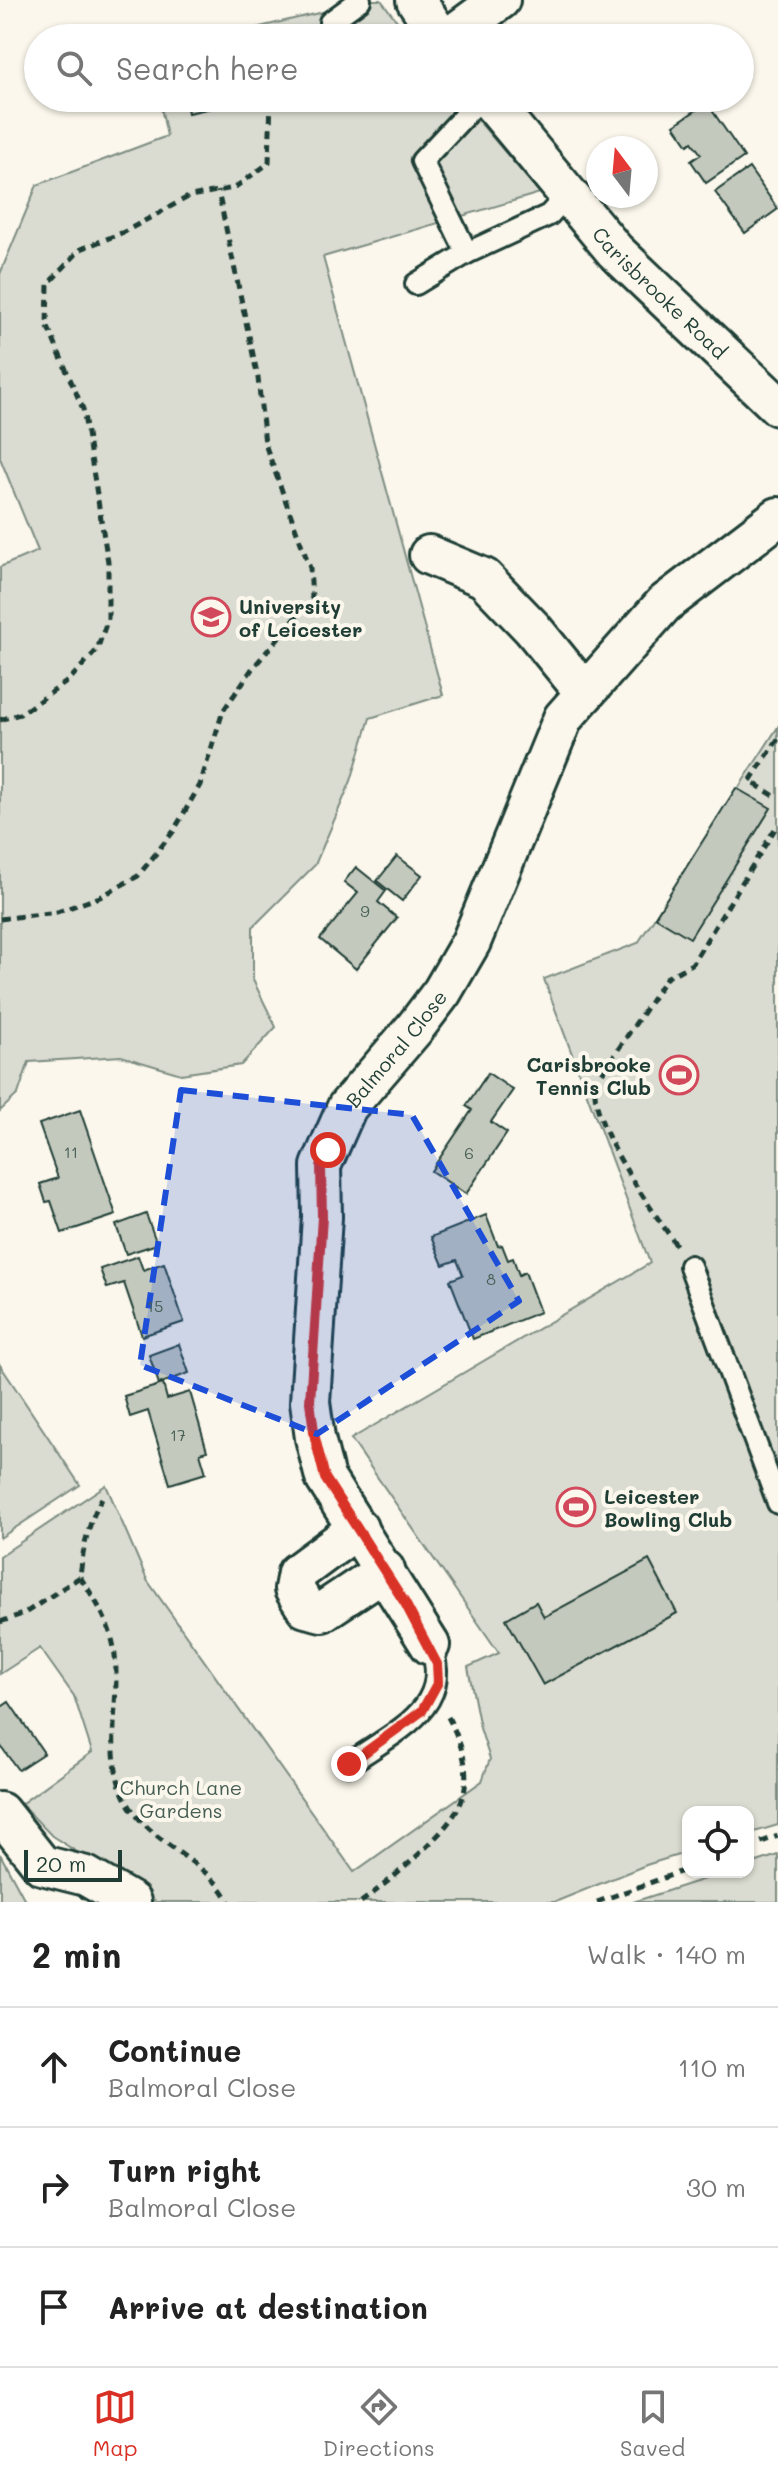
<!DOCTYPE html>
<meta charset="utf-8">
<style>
body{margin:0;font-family:Mali,sans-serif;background:#f6f6f6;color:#222}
.controls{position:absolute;right:24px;bottom:24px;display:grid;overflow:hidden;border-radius:16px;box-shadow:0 2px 6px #0004}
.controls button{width:72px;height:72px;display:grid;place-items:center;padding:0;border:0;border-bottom:2px solid #e0e0e0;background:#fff;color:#222;font:40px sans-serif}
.compass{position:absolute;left:586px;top:136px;width:72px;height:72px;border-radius:50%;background:#fff;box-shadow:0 2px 6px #0004;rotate:344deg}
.scale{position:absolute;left:24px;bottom:20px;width:98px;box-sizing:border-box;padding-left:8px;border:4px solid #1f3d34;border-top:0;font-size:22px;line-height:28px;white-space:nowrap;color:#1f3d34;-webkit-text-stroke:6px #fbf7ec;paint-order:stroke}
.stop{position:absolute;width:24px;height:24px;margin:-18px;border:6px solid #d93025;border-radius:50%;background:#fff}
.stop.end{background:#d93025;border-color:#fff;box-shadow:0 2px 8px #0008}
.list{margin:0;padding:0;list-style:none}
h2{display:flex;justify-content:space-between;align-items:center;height:104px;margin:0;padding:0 32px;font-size:34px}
h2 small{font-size:26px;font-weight:400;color:#767676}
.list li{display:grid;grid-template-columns:52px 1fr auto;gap:24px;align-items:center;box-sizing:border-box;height:120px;padding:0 32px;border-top:2px solid #e0e0e0}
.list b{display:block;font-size:30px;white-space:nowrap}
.list p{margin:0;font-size:26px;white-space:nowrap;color:#767676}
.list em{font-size:26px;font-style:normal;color:#767676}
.icon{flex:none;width:44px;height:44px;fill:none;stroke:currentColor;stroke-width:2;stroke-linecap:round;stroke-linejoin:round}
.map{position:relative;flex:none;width:778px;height:1902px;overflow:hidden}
.search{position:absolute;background:#fff;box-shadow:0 2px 6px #0004;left:24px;right:24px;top:24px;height:88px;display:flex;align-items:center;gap:20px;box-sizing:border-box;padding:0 28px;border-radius:44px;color:#767676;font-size:30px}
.sheet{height:464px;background:#fff}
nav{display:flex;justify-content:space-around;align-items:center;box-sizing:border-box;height:112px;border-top:2px solid #e0e0e0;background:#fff;font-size:22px;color:#767676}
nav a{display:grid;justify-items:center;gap:4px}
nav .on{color:#d93025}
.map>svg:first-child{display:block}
.green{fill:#dbdcd1;stroke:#7d8c82;stroke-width:2}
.building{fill:#c4c9be;stroke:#1f3d34;stroke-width:2}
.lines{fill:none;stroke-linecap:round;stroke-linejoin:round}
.lane-casing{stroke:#1f3d34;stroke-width:26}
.street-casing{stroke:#1f3d34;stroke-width:44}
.path{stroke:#1f3d34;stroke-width:5;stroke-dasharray:8 6;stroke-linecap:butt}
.lane{stroke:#fbf7ec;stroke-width:20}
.street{stroke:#fbf7ec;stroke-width:38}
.route{stroke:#d93025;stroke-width:10}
.marked{fill:#1d4ed8;fill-opacity:0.2;stroke:#1d4ed8;stroke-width:6;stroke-dasharray:16 10;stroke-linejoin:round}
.labels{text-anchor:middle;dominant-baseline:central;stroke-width:8;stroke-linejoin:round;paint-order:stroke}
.number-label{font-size:16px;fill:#486056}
.street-label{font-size:20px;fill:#1f3d34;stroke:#fbf7ec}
.poi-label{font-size:20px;font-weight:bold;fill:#1f3d34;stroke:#fbf7ec;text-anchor:start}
.park-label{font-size:20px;fill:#455d53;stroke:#fbf7ec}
</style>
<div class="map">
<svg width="778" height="1902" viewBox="0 0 778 1902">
<rect width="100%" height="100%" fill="#fbf7ec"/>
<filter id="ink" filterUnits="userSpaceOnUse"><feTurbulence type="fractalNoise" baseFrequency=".0125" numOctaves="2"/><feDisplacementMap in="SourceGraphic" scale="16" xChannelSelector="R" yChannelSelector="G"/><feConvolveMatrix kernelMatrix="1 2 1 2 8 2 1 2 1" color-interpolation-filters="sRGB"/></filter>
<g filter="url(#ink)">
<g class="green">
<path d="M341,0H381L410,38H214L327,11Z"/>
<path d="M159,98H459L540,193L323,257L443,695L370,718L351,781L315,865L253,927V980L276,1027L241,1065L181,1074L121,1056L29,1062L18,1094L0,1111V567L38,551L0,458V274L37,185L167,136Z"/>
<path d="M778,727V1825L748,1834V1812H688V1852L646,1865L555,1902H156L52,1836L21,1804L92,1752L74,1696L40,1648L0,1674V1556L106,1485L147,1580L354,1872L482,1781L490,1759L480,1728L468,1667L499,1653L351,1439L650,1263L544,979L638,943Z"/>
<path d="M0,1365L80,1485L0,1538Z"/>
<path d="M0,1854L26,1902H0Z"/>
<path d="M778,1855V1902H633L726,1872H748V1865Z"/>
</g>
<g class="building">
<path d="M185,98H239L240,102L188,113Z"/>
<path d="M707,103L744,157L706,183L691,161L701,154L692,142L688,145L674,125Z"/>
<path d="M749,168L778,209L745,233L715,192Z"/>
<path d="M736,788L771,808L690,938L655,917Z"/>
<path d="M397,856L422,875L402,901L377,881Z"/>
<path d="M356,867L386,891L378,902L397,918L356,969L320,939L358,893L344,882Z"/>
<path d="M488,1073L513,1090L491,1122L507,1133L466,1194L431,1171L472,1110L466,1106Z"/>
<path d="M80,1110L116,1215L62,1233L51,1201L46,1202L40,1184L58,1178L39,1124Z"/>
<path d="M146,1214L157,1244L126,1254L116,1225Z"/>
<path d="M486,1215L498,1246L502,1245L508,1260L513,1258L519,1275L525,1272L540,1312L473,1339L450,1280L463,1275L457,1260L443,1265L431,1237Z"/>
<path d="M138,1256L143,1270L164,1263L184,1322L142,1336L124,1283L107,1288L100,1269Z"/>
<path d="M179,1344L189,1373L159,1384L149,1355Z"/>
<path d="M163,1384L167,1399L190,1392L207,1451L200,1453L206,1473L170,1484L148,1411L130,1417L124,1396Z"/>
<path d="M649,1560L677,1613L543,1685L506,1619L536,1602L544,1617Z"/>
<path d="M9,1702L44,1753L18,1770L0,1745V1708Z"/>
</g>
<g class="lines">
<g class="lane-casing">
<g id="lane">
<path d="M330,22L360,0"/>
<path d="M467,253L549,215L568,194"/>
<path d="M416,284L467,253L422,161L481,98"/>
<path d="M690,1266L778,1503"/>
<path d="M349,1764C393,1732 456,1708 430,1645"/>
</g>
</g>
<g class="street-casing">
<g id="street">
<path d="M416,0L441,38"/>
<path d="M448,38L500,0"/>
<path id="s1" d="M488,98L615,251L778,406"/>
<path d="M429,555L484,578L532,628L585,693"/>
<path d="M358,1528L297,1573L294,1589L306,1608L322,1612L385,1570"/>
<path id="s2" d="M430,1645L325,1478L315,1438L310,1402L322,1217L321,1166L347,1107L414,1029L442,992L471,942L563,718L664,604L778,517"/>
<path d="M0,1812L42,1865L86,1876L131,1902"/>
</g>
</g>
<g class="path">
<path d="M0,720L20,714L68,681L97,650L108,618V562L83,409L47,325L48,284L81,249L124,232L190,196L234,188L269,163L271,98"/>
<path d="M778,739L750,781L778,798"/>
<path d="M0,919L57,912L100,897L138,876L173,832L200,785L223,711L252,669L312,598L310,568L265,444L258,378L218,191"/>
<path d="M676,1245C651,1207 591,1129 595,1084L666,978L692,964L778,824"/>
<path d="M80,1577C95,1599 109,1621 114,1648C122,1697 102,1755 126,1800C149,1844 213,1864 229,1902"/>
<path d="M0,1622L25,1613L80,1577C83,1548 88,1523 102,1498"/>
<path d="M748,1847L778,1836"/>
<path d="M361,1902C389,1882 439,1840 456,1812C475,1782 463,1745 448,1717"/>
<path d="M597,1902L688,1869"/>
</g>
<use href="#lane" class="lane"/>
<use href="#street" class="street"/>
</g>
</g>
<g class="lines" filter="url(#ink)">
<path class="route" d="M328,1150L321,1166L322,1217L310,1402L315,1438L325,1478L405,1603L437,1664L438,1682L422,1711L349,1764"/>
</g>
<path class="marked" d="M181,1090L412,1115L519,1301L317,1434L140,1365Z"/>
<defs>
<g id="university-ring" transform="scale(2)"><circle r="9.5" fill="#fbf7ec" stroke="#d1495b" stroke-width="1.5"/><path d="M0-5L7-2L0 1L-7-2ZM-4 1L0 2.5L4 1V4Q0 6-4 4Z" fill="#d1495b"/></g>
<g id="stadium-ring" transform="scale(2)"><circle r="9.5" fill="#fbf7ec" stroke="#d1495b" stroke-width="1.5"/><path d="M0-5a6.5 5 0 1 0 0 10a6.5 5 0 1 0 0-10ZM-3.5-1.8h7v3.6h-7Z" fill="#d1495b"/></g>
</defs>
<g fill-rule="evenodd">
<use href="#university-ring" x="211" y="617"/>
<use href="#stadium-ring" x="679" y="1075"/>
<use href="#stadium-ring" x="576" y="1507"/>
</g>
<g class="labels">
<g class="number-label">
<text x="365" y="910">9</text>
<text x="71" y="1151">11</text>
<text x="469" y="1152">6</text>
<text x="491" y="1278">8</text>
<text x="155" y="1305">15</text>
<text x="178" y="1434">17</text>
</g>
<g class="street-label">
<text stroke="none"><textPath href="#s1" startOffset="260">Carisbrooke Road</textPath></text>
<text stroke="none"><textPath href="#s2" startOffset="652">Balmoral Close</textPath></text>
</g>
<g class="poi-label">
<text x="239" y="606">University<tspan x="239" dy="23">of Leicester</tspan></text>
<text x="651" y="1064" text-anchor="end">Carisbrooke<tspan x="651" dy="23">Tennis Club</tspan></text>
<text x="604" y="1496">Leicester<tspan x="604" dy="23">Bowling Club</tspan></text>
</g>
<g class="park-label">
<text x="181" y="1787">Church Lane<tspan x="181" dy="23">Gardens</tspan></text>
</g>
</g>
</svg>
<div class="controls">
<button><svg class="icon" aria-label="locate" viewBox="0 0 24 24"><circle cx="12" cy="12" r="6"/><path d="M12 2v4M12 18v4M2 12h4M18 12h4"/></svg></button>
</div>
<svg class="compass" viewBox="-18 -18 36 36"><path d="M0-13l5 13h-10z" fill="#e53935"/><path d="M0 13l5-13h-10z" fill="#767676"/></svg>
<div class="scale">20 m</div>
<div class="stop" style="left:328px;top:1150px"></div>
<div class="stop end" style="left:349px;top:1764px"></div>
<div class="search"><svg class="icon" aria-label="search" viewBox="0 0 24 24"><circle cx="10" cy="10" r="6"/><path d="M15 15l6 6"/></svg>Search here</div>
</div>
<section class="sheet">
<h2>2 min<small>Walk · 140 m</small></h2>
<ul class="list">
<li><svg class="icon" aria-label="ahead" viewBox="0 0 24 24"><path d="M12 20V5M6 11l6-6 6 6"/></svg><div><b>Continue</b><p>Balmoral Close</p></div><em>110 m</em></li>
<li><svg class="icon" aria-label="right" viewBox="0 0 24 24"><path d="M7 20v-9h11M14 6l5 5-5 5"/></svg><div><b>Turn right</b><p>Balmoral Close</p></div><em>30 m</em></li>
<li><svg class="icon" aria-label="arrive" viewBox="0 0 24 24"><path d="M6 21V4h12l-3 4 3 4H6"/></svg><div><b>Arrive at destination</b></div></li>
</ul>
</section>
<nav>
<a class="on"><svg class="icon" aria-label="map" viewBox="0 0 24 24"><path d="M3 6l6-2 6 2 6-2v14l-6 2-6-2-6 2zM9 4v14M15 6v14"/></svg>Map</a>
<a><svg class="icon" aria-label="directions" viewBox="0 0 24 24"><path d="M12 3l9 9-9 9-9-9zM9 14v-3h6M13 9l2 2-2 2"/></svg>Directions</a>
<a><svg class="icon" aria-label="saved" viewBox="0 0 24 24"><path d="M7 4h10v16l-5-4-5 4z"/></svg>Saved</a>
</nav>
